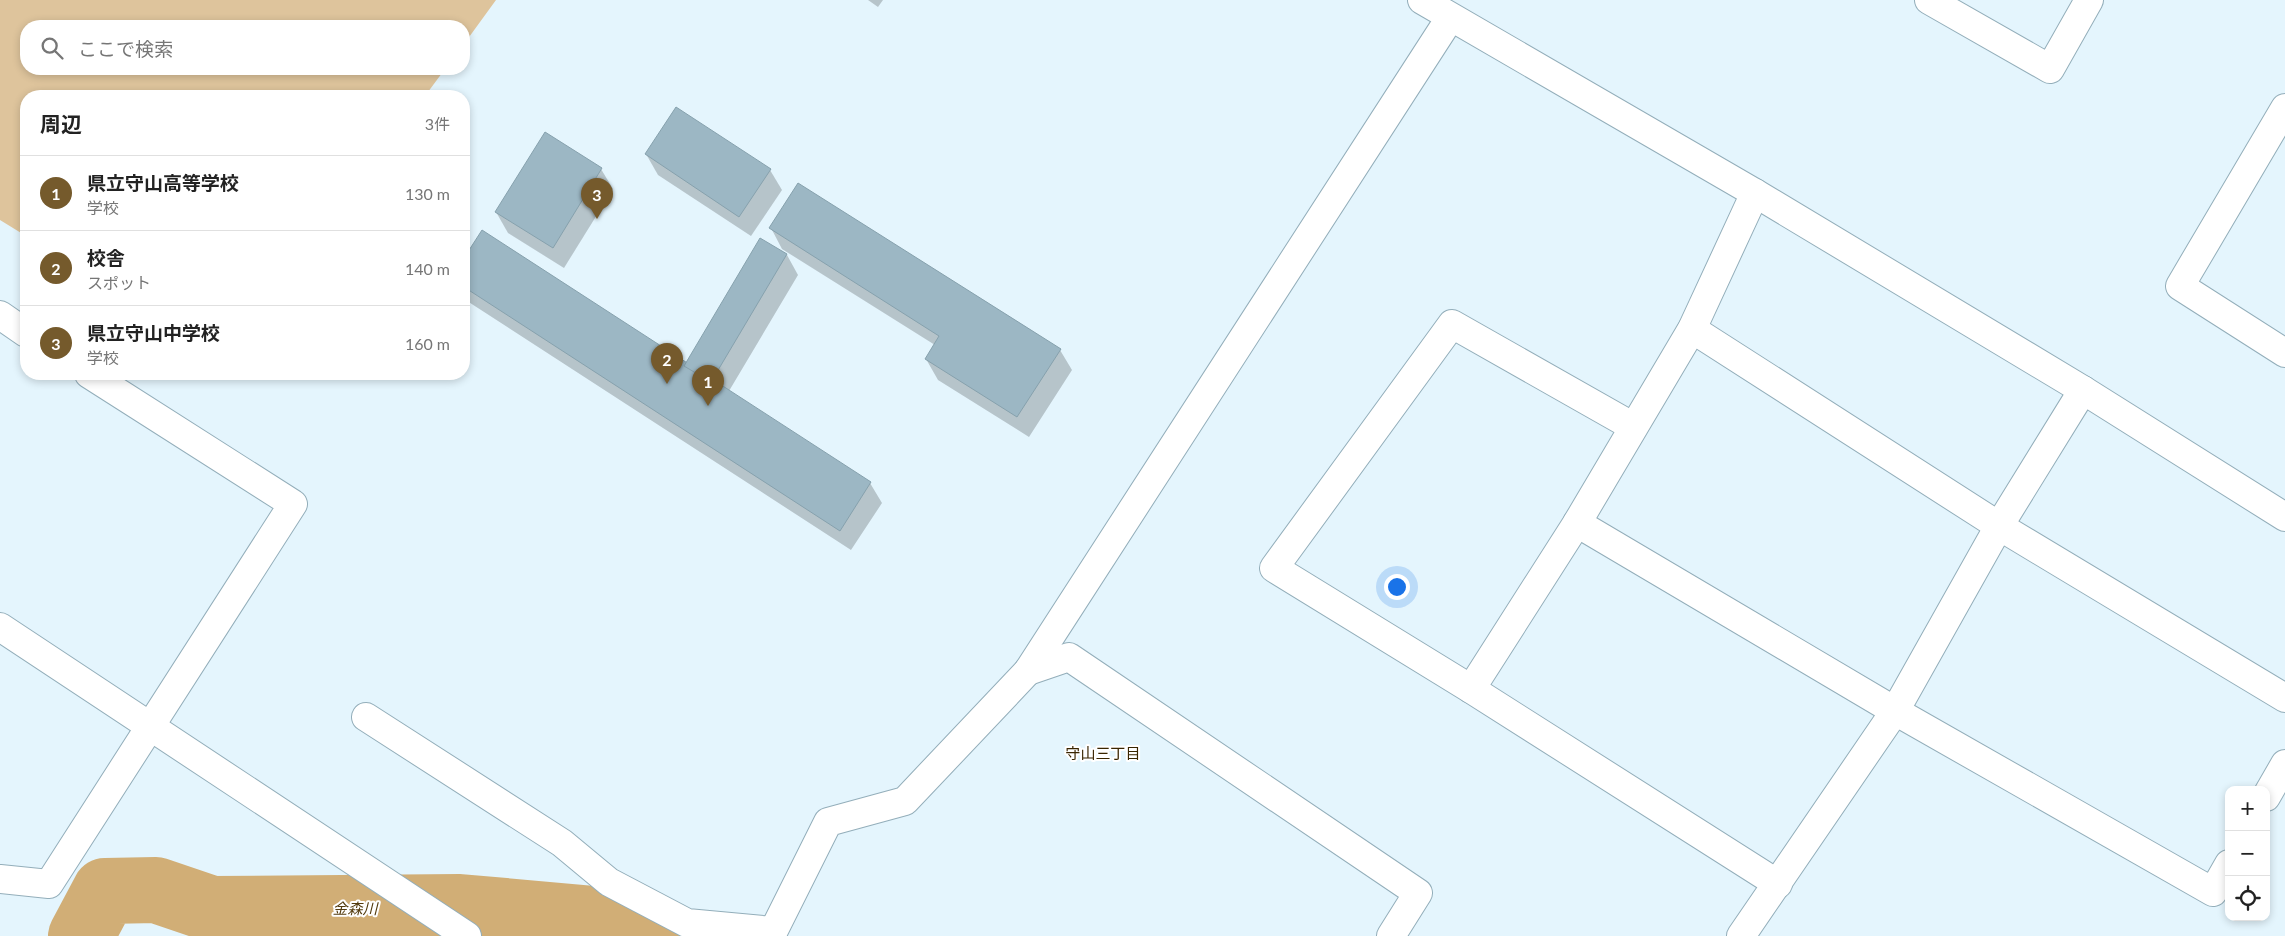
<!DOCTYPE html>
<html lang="ja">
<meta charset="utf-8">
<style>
body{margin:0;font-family:Lato,"Noto Sans JP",sans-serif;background:#f6f6f6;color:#222}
.controls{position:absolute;right:15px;bottom:15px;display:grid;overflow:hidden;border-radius:10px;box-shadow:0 2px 8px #0003}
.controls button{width:45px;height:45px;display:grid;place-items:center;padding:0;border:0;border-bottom:1px solid #e0e0e0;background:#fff;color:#222;font:25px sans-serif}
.you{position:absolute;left:1396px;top:586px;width:18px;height:18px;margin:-12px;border:4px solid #fff;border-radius:50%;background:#1a73e8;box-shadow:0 0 0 8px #1a73e833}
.badge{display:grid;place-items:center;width:32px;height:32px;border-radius:50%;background:#755a2c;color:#fff;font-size:16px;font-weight:700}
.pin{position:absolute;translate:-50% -41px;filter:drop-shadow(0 1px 2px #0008)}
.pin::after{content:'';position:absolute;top:26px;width:18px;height:15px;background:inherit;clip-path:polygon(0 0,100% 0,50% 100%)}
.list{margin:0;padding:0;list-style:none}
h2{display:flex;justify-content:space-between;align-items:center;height:65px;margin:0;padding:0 20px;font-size:21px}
h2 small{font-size:16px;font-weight:400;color:#767676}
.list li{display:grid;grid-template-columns:32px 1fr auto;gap:15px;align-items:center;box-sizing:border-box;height:75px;padding:0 20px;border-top:1px solid #e0e0e0}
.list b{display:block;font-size:19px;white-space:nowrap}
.list p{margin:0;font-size:16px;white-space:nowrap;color:#767676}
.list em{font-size:16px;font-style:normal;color:#767676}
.icon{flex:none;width:28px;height:28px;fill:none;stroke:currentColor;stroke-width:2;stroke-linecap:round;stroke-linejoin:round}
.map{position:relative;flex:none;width:2285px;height:936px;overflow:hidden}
.search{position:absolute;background:#fff;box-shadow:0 2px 8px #0003;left:20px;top:20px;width:450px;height:55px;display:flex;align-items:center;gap:12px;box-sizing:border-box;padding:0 18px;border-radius:20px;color:#767676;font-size:19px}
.panel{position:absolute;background:#fff;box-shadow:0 2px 8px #0003;left:20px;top:90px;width:450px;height:290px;border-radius:20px}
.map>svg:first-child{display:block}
.green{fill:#dec49c}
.shadow{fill:#0003}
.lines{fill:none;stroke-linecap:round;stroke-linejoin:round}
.river{stroke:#d1ae76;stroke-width:66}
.building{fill:#9cb7c4;stroke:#86a1ad}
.minor-casing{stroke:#93aeba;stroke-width:30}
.tertiary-casing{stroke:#93aeba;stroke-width:30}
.minor{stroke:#fff;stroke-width:28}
.tertiary{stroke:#fff;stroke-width:28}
.labels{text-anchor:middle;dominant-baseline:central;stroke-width:4;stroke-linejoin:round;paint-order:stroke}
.neighbourhood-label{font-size:15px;fill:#392500;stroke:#fff}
.water-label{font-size:15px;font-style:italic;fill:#533b0e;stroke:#fff}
</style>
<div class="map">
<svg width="2285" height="936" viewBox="0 0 2285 936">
<rect width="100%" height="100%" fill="#e4f5fd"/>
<path class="green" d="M0,0H496L464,44V26H26V69H445L425,96H26V236L0,220Z"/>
<g class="shadow">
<path d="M868,0H883L878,7Z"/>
<path d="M646,154L770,170L782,190L751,236L658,175Z"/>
<path d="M601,169L613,189L564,268L508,233L496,212Z"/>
<path d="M771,228L1060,350L1072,370L1029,437L938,380L926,359L935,345L782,249Z"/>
<path d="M483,231L687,364L761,240L787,255L798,275L729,391L870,483L882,503L851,550L464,299V260Z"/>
</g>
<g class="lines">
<path class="river" d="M81,936L105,891L156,890L212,909L460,907L617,921L655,936"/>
</g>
<g class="building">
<path d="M676,107L771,169L739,217L645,154Z"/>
<path d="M545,132L602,168L553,248L495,212Z"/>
<path d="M798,183L1061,349L1017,417L925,359L939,336L769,228Z"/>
<path d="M482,230L871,482L840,531L464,287V258Z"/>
<path d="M760,238L787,254L711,382L684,366Z"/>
</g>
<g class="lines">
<g class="minor-casing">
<g id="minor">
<path d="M1929,0L2050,69L2089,0"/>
<path d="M2285,108L2180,286L2285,353"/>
<path d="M0,315L26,333"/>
<path d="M1692,329L1999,526L2285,698"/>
<path d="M1632,426L1452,324L1274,568L1471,689L1778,884"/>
<path d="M1577,523L1895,711L2213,892L2229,864"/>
<path d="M1028,671L1069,657L1418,893L1391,936"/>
<path d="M1471,689L1577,523L1692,329L1755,193"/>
<path d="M366,717L562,843L609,882L687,923L773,931"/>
<path d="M2266,797L2285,764"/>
<path d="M0,879L49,884L293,504L89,374"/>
<path d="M771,936L828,822L905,801L1028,671L1450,18"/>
<path d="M1741,936L1895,711L1999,526L2083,390"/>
</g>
</g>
<g class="tertiary-casing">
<g id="tertiary">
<path d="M1422,0L1755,193L2083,390L2285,517"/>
<path d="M0,627L467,936"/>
</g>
</g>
<use href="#minor" class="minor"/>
<use href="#tertiary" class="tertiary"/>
</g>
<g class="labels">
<g class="neighbourhood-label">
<text x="1103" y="753">守山三丁目</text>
</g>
<g class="water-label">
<text x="355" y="908">金森川</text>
</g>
</g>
</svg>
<div class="controls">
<button>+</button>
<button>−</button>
<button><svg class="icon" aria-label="locate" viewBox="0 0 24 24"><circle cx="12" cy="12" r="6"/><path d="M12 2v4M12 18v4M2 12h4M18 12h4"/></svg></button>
</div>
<div class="you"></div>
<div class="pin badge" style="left:708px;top:406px">1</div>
<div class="pin badge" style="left:667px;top:384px">2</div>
<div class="pin badge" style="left:597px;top:219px">3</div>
<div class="search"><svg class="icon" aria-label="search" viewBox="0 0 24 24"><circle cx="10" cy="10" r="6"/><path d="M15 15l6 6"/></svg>ここで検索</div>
<section class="panel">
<h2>周辺<small>3件</small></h2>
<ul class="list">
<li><span class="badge">1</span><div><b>県立守山高等学校</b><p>学校</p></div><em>130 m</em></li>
<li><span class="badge">2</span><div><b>校舎</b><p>スポット</p></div><em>140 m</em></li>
<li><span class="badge">3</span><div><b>県立守山中学校</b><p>学校</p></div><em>160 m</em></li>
</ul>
</section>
</div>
